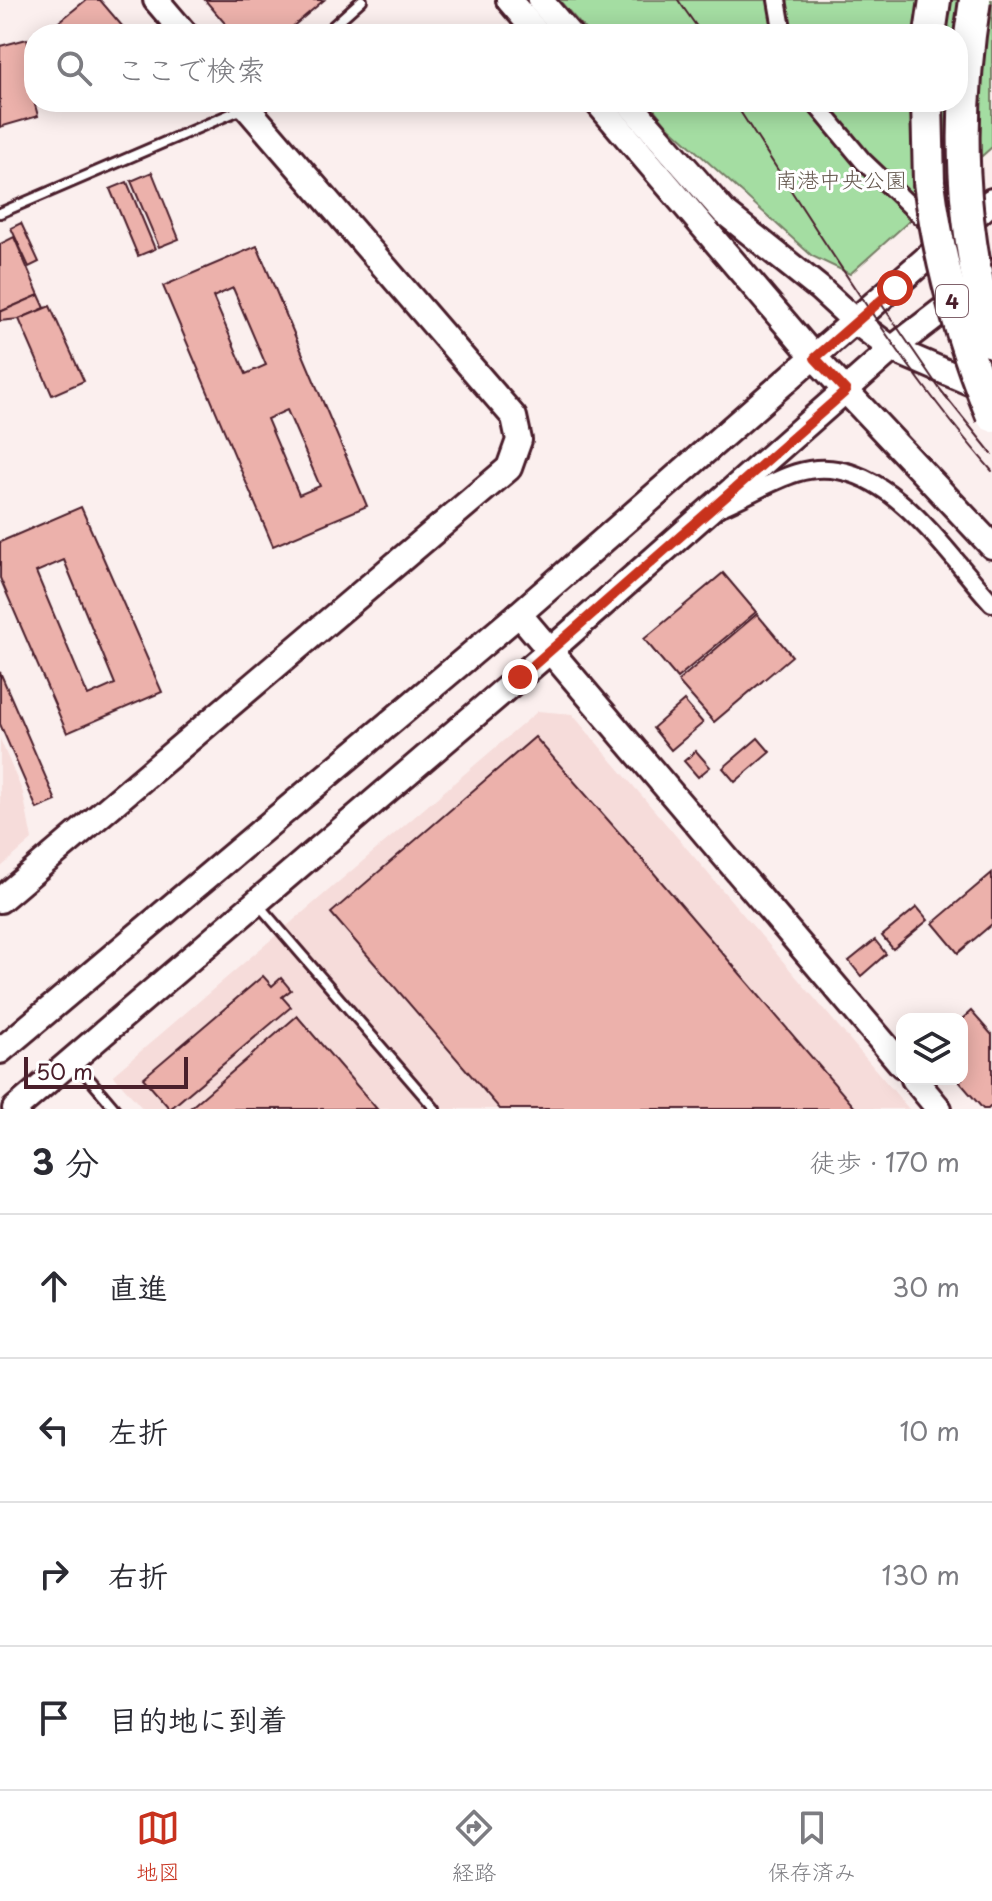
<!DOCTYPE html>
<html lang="ja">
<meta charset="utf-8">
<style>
body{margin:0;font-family:"Playpen Sans","Klee One",sans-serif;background:#f2f2f3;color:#2b2b33}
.controls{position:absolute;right:24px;bottom:24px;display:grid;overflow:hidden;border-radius:16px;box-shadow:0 4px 20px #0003}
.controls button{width:72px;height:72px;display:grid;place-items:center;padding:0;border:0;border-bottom:2px solid #e1e1e2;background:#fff;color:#2b2b33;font:40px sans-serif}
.scale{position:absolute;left:24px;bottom:20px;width:164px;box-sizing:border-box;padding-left:8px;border:4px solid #4a1f2b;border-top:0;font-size:22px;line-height:28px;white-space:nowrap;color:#4a1f2b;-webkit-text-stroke:6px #fff;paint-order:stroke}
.stop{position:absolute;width:24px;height:24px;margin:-18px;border:6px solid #c8321e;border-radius:50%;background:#fff}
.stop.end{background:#c8321e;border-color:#fff;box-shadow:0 2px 8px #0008}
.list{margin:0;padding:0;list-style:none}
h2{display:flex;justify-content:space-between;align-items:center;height:104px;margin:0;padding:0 32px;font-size:34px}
h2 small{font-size:26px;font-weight:400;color:#7c7c81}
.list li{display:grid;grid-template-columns:52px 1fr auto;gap:24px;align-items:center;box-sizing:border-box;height:144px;padding:0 32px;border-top:2px solid #e1e1e2}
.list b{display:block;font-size:30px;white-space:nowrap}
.list em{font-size:26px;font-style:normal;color:#7c7c81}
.icon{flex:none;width:44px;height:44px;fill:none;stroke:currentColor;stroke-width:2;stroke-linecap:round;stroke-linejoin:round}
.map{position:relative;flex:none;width:992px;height:1109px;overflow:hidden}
.search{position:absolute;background:#fff;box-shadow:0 4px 20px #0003;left:24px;right:24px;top:24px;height:88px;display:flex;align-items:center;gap:20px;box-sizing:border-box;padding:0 28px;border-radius:32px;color:#7c7c81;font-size:30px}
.sheet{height:680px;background:#fff}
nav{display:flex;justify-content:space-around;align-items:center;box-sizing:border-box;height:112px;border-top:2px solid #e1e1e2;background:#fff;font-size:22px;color:#7c7c81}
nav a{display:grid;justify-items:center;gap:4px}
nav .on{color:#c8321e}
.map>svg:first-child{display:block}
.built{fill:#f6dcda}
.green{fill:#a4dda2;stroke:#777e66;stroke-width:2}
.building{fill:#ecb1ab;stroke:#4a1f2b;stroke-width:2;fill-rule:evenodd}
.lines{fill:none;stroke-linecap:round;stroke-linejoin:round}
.lane-casing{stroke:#4a1f2b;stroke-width:14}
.street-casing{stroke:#4a1f2b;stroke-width:22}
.secondary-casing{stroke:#4a1f2b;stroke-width:30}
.highway-casing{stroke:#4a1f2b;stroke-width:36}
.lane{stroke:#fff;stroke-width:8}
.street{stroke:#fff;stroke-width:16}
.secondary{stroke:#fff;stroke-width:24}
.highway{stroke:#fff;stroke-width:30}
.tram{stroke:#4a1f2b;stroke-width:2}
.highway-bridge-casing{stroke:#4a1f2b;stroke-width:36;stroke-linecap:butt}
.highway-bridge{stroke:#fff;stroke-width:30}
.route{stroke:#c8321e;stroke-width:10}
.labels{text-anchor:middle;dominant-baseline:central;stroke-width:6;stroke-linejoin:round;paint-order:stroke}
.shield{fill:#fff;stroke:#80626b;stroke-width:2}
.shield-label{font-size:20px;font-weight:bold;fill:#4a1f2b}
.park-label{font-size:22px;fill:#65584f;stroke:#fff}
</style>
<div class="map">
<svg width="992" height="1109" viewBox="0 0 992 1109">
<rect width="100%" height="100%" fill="#fbefee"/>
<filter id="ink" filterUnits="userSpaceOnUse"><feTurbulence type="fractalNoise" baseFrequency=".0125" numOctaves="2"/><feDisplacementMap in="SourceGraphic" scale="16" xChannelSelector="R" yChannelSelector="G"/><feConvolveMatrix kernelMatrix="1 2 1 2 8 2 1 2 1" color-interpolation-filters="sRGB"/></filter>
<g filter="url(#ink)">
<g class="built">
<path d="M538,711L572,714L909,1109H143L113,1075Z"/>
<path d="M0,739L23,793L32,840L0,868Z"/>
</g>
<path class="green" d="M559,0H992V147L850,274L812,256L666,124L648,102H958V34H589Z"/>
<g class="building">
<path d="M86,0H100L129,34H44Z"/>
<path d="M205,0H324L284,34H234Z"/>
<path d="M27,39L34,69L26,71L38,116L0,127V46Z"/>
<path d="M152,172L179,239L159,247L131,181Z"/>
<path d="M127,182L155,249L138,256L110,189Z"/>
<path d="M21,223L39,262L29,267L11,228Z"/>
<path d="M14,237L39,295L0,312V244Z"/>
<path d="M257,246L367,506L273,546L163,286ZM233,288L266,365L246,374L213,297ZM287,410L320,486L299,495L267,419Z"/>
<path d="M39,295L45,308L19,319L0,321V312Z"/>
<path d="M50,306L84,381L52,395L19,319Z"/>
<path d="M81,507L162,692L67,733L0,578V542ZM64,560L115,684L88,696L36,572Z"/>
<path d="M723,573L756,612L677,678L644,639Z"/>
<path d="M757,614L792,656L714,722L678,681Z"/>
<path d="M0,672L56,801L37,809L0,724Z"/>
<path d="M684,701L703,723L671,750L653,728Z"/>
<path d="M535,737L623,837L856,1109H500L331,913Z"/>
<path d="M758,738L770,752L735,782L723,768Z"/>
<path d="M696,751L710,767L698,777L684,761Z"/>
<path d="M992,873V924L958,953L933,923Z"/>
<path d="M917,907L928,920L893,949L882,936Z"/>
<path d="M875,940L886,954L861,976L849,961Z"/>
<path d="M263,976L272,986L281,978L291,990L282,997L291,1007L170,1109L143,1078Z"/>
<path d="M971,1011L992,1035V1105L988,1109H983L957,1079H962V1019Z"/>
<path d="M297,1016L377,1109H189Z"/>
</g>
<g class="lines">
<g class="lane-casing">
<g id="lane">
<path d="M324,34L362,0"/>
<path d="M0,213L242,109"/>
<path d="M257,903L435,1109"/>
<path d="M76,1063L115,1109"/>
</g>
</g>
<g class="street-casing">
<g id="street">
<path d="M777,0L783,34"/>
<path d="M814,102L863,161L926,221"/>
<path d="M723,506C747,496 771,481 796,473C880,446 943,550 992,603"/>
</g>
</g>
<g class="secondary-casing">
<g id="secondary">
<path d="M156,0L185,34"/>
<path d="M509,0L538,34"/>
<path d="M540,0L569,34"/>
<path d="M597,102L815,358L992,546"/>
<path d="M628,102L724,212L819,288L856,322L892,349L990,391"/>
<path d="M519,614L902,1065"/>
<path d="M0,900L509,468L519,440L514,417L242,102"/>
<path d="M0,1051L519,614L992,201"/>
<path d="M914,1079L939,1109"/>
<path d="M15,1109L551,650L892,349L992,272"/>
</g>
</g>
<g class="highway-casing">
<g id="highway">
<path d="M930,34L935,0"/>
<path d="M927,102L929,182"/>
</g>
</g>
<use href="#lane" class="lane"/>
<use href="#street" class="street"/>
<use href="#secondary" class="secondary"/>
<use href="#highway" class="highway"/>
<g class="tram">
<path d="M678,0L702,34"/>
<path d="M734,102C816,228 894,358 992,471"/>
<path d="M880,302L939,388L992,454"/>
</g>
<g class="highway-bridge-casing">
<g id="highway-bridge">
<path d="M975,0C956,119 960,226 992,342"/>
<path d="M929,182C939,263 961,340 992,416"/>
</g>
</g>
<use href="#highway-bridge" class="highway-bridge"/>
</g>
</g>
<g class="lines" filter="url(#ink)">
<path class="route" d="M520,677L846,391L815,358L895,288"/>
</g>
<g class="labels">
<rect class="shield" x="936" y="285" width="32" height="32" rx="6"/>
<g class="shield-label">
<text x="952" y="301">4</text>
</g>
<g class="park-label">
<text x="841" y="178">南港中央公園</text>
</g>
</g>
</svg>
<div class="controls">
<button><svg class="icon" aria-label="layers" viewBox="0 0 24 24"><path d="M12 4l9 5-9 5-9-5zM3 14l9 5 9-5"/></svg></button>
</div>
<div class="scale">50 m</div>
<div class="stop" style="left:895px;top:288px"></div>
<div class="stop end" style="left:520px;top:677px"></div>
<div class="search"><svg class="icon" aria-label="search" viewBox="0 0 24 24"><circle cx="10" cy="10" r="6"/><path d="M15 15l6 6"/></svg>ここで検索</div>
</div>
<section class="sheet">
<h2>3 分<small>徒歩 · 170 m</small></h2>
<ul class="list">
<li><svg class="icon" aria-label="ahead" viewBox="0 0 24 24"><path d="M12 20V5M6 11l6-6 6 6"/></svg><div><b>直進</b></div><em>30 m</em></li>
<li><svg class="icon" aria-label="left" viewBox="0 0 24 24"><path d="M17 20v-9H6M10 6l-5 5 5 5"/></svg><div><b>左折</b></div><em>10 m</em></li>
<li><svg class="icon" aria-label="right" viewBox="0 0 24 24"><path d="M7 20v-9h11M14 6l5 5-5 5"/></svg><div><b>右折</b></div><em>130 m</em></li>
<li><svg class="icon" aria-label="arrive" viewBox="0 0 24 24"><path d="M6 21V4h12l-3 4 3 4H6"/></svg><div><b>目的地に到着</b></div></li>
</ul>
</section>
<nav>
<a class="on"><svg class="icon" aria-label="map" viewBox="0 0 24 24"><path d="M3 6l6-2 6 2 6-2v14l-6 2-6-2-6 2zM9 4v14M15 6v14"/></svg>地図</a>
<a><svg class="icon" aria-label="directions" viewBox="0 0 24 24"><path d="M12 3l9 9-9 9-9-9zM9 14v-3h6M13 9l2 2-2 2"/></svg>経路</a>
<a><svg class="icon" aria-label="saved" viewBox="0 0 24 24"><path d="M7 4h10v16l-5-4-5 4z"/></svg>保存済み</a>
</nav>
